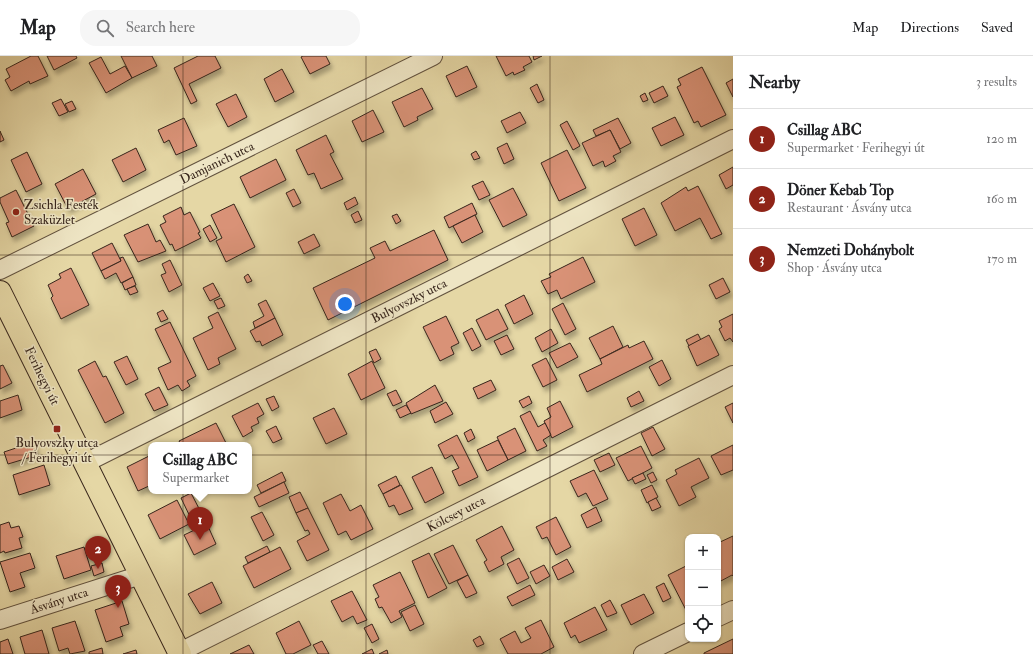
<!DOCTYPE html>
<meta charset="utf-8">
<style>
body{margin:0;font-family:"IM FELL Double Pica",serif;background:#f6f6f6;color:#202124}
.controls{position:absolute;right:12px;bottom:12px;display:grid;overflow:hidden;border-radius:8px;box-shadow:0 1px 3px #0004}
.controls button{width:36px;height:36px;display:grid;place-items:center;padding:0;border:0;border-bottom:1px solid #e0e0e0;background:#fff;color:#202124;font:20px sans-serif}
.you{position:absolute;left:345px;top:248px;width:14px;height:14px;margin:-10px;border:3px solid #fff;border-radius:50%;background:#1a73e8;box-shadow:0 0 0 6px #1a73e833}
.badge{display:grid;place-items:center;width:26px;height:26px;border-radius:50%;background:#8f2418;color:#fff;font-size:13px;font-weight:700}
.pin{position:absolute;translate:-50% -33px;filter:drop-shadow(0 1px 2px #0008)}
.pin::after{content:'';position:absolute;top:21px;width:14px;height:12px;background:inherit;clip-path:polygon(0 0,100% 0,50% 100%)}
.popup{position:absolute;left:148px;top:386px;width:104px;height:52px;box-sizing:border-box;display:grid;place-content:center;border-radius:8px;background:#fff;filter:drop-shadow(0 1px 3px #0005);font-size:13px;white-space:nowrap;color:#757577}
.popup b{font-size:15px;color:#202124}
.popup::after{content:'';position:absolute;left:50%;top:100%;margin-left:-8px;border:8px solid transparent;border-top-color:#fff}
.list{margin:0;padding:0;list-style:none}
h2{display:flex;justify-content:space-between;align-items:center;height:52px;margin:0;padding:0 16px;font-size:17px}
h2 small{font-size:13px;font-weight:400;color:#757577}
.list li{display:grid;grid-template-columns:26px 1fr auto;gap:12px;align-items:center;box-sizing:border-box;height:60px;padding:0 16px;border-top:1px solid #e0e0e0}
.list b{display:block;font-size:15px;white-space:nowrap}
.list p{margin:0;font-size:13px;white-space:nowrap;color:#757577}
.list em{font-size:13px;font-style:normal;color:#757577}
.icon{flex:none;width:22px;height:22px;fill:none;stroke:currentColor;stroke-width:2;stroke-linecap:round;stroke-linejoin:round}
.map{position:relative;flex:none;width:733px;height:598px;overflow:hidden}
header{display:flex;align-items:center;gap:24px;box-sizing:border-box;height:56px;padding:0 20px;background:#fff;border-bottom:1px solid #e0e0e0}
header strong{font-size:19px}
nav{display:flex;gap:22px;margin-inline-start:auto;font-size:14px}
.search{width:280px;height:36px;background:#f6f6f6;display:flex;align-items:center;gap:10px;box-sizing:border-box;padding:0 14px;border-radius:16px;color:#757577;font-size:15px}
main{display:flex}
aside{flex:1;background:#fff}
.map>svg:first-child{display:block}
.building{fill:#d99277;stroke:#37251b;filter:url(#shadow)}
.lines{fill:none;stroke-linecap:round;stroke-linejoin:round}
.minor-casing{stroke:#62523e;stroke-width:20}
.major-casing{stroke:#37251b;stroke-width:24}
.minor{stroke:#eee5c4;stroke-width:18}
.major{stroke:#e5d7a5;stroke-width:22}
.grid{fill:none;stroke:#37251b;stroke-width:1;stroke-opacity:0.55}
.poi-dot{fill:#8f2418;stroke:#eee5c4;stroke-width:1.5}
.labels{text-anchor:middle;dominant-baseline:central;stroke-width:3;stroke-linejoin:round;paint-order:stroke}
.street-label{font-size:13px;fill:#37251b;stroke:#eee5c4}
.poi-label{font-size:13px;fill:#37251b;stroke:#eee5c4;text-anchor:start}
</style>
<header>
<strong>Map</strong>
<div class="search"><svg class="icon" aria-label="search" viewBox="0 0 24 24"><circle cx="10" cy="10" r="6"/><path d="M15 15l6 6"/></svg>Search here</div>
<nav><a>Map</a><a>Directions</a><a>Saved</a></nav>
</header>
<main>
<div class="map">
<svg width="733" height="598" viewBox="0 0 733 598">
<defs>
<filter id="shadow"><feDropShadow dx="2.5" dy="4.5" stdDeviation="2" flood-color="#0004"/></filter>
</defs>
<rect width="100%" height="100%" fill="#e5d7a5"/>
<filter id="stains"><feTurbulence type="fractalNoise" baseFrequency=".005" numOctaves="4"/><feColorMatrix values="0 0 0 0 .2 0 0 0 0 .09 0 0 0 0 .02 0 0 0 .5 -.17"/></filter>
<radialGradient id="worn" r=".72"><stop offset=".6" stop-color="#630" stop-opacity="0"/><stop offset="1" stop-color="#630" stop-opacity=".3"/></radialGradient>
<g class="building">
<path d="M31,0H38L48,20L30,28L29,25L11,35L5,24L10,21L6,13Z"/>
<path d="M47,0H76L77,2L54,14Z"/>
<path d="M121,0H152L157,10L132,22Z"/>
<path d="M198,0H215L221,12L189,28L197,45L191,48L174,12Z"/>
<path d="M303,0H326L330,8L310,18L301,1Z"/>
<path d="M496,0H529L532,6L523,11L525,14L514,19L513,16L506,20Z"/>
<path d="M533,0H542L534,4Z"/>
<path d="M101,1L110,18L125,10L132,22L106,37L89,7Z"/>
<path d="M467,10L477,31L456,41L446,20Z"/>
<path d="M702,11L726,59L701,71L698,65L694,67L677,31L681,29L678,23Z"/>
<path d="M282,13L294,36L275,46L264,23Z"/>
<path d="M733,23V41L726,27Z"/>
<path d="M537,28L544,44L538,47L530,32Z"/>
<path d="M663,30L668,40L654,47L649,37Z"/>
<path d="M422,32L433,53L417,61L418,64L404,71L392,46Z"/>
<path d="M645,37L648,44L643,46L640,40Z"/>
<path d="M236,38L247,61L228,71L216,48Z"/>
<path d="M61,43L68,56L59,60L52,47Z"/>
<path d="M72,45L76,53L69,56L65,48Z"/>
<path d="M373,54L384,76L362,86L352,65Z"/>
<path d="M520,56L526,67L507,77L501,65Z"/>
<path d="M675,61L684,79L661,90L652,72Z"/>
<path d="M184,62L197,90L176,99L169,84L164,87L158,74Z"/>
<path d="M618,62L631,87L620,93L610,74L596,80L593,74Z"/>
<path d="M567,65L580,90L573,94L560,69Z"/>
<path d="M610,74L621,96L613,100L616,105L605,111L603,105L593,110L582,87Z"/>
<path d="M0,75L4,84L0,86Z"/>
<path d="M326,79L334,96L330,98L343,123L321,133L314,117L308,119L296,94Z"/>
<path d="M507,87L514,103L504,108L497,92Z"/>
<path d="M136,92L146,114L123,126L112,104Z"/>
<path d="M567,94L586,132L559,145L541,107Z"/>
<path d="M476,95L480,102L474,104L471,98Z"/>
<path d="M27,96L42,128L26,136L11,104Z"/>
<path d="M276,103L286,124L250,142L240,121Z"/>
<path d="M733,111V129L726,133L719,119Z"/>
<path d="M83,113L96,138L68,153L55,128Z"/>
<path d="M483,125L490,139L479,144L472,130Z"/>
<path d="M698,130L722,178L711,183L700,162L675,175L661,147L686,131L688,135Z"/>
<path d="M513,132L527,159L503,171L489,144Z"/>
<path d="M294,133L301,147L293,151L286,137Z"/>
<path d="M16,134L34,170L12,181L6,167L9,166L0,146V142Z"/>
<path d="M355,141L358,148L347,154L344,147Z"/>
<path d="M472,147L477,158L449,172L444,161Z"/>
<path d="M234,148L255,191L226,206L216,185L222,182L211,159Z"/>
<path d="M181,151L184,159L190,156L200,176L198,177L201,182L175,195L172,188L170,189L160,169L166,166L163,160Z"/>
<path d="M644,152L657,179L635,190L622,163Z"/>
<path d="M358,155L362,164L355,167L351,159Z"/>
<path d="M397,158L401,165L396,168L392,160Z"/>
<path d="M475,159L483,176L462,187L453,170Z"/>
<path d="M148,168L156,186L160,184L166,195L138,206L124,179Z"/>
<path d="M210,169L217,182L210,186L203,173Z"/>
<path d="M434,174L448,204L328,264L313,232L375,202L370,192L385,185L390,195Z"/>
<path d="M314,178L320,190L304,198L298,186Z"/>
<path d="M112,187L121,205L101,215L92,197Z"/>
<path d="M123,201L133,221L121,227L116,217L105,223L101,215L121,205L120,202Z"/>
<path d="M583,201L595,226L561,243L557,234L548,238L541,225L551,221L549,218Z"/>
<path d="M170,204L182,229L169,236L161,219L166,217L162,208Z"/>
<path d="M71,212L89,249L61,263L51,242L53,240L48,229L61,222L59,218Z"/>
<path d="M248,218L252,225L247,227L244,221Z"/>
<path d="M133,221L136,229L125,234L122,227Z"/>
<path d="M723,222L730,236L716,243L709,229Z"/>
<path d="M213,227L220,240L210,245L203,232Z"/>
<path d="M135,230L138,236L130,239L127,233Z"/>
<path d="M524,239L533,258L514,268L505,249Z"/>
<path d="M221,242L225,250L218,253L214,245Z"/>
<path d="M266,244L275,262L255,272L253,266L264,260L258,248Z"/>
<path d="M563,247L576,273L565,279L552,253Z"/>
<path d="M498,253L508,273L486,284L476,264Z"/>
<path d="M163,254L168,263L161,266L157,257Z"/>
<path d="M218,256L236,293L218,302L220,308L208,314L193,282L213,272L208,261Z"/>
<path d="M733,258V286L730,282L725,285L719,273L722,271L719,265Z"/>
<path d="M446,260L459,287L451,291L454,298L440,305L423,271Z"/>
<path d="M275,262L283,279L262,290L260,285L256,286L250,275Z"/>
<path d="M170,266L196,320L187,325L190,330L182,335L178,329L168,334L158,312L171,306L155,273Z"/>
<path d="M613,270L623,291L600,303L589,282Z"/>
<path d="M472,272L481,290L472,295L463,277Z"/>
<path d="M551,273L558,287L542,296L535,282Z"/>
<path d="M698,278L701,284L689,290L686,284Z"/>
<path d="M507,279L514,293L501,299L494,285Z"/>
<path d="M709,279L719,299L697,310L688,290Z"/>
<path d="M644,285L653,303L587,336L579,319L602,308L600,303L628,289L629,292Z"/>
<path d="M570,287L578,301L557,312L549,297Z"/>
<path d="M376,293L381,303L374,307L369,296Z"/>
<path d="M127,300L138,323L126,329L114,306Z"/>
<path d="M546,302L557,324L543,331L532,309Z"/>
<path d="M662,304L671,323L659,330L649,311Z"/>
<path d="M95,305L103,321L106,320L124,357L105,367L78,314Z"/>
<path d="M372,305L385,332L361,344L348,318Z"/>
<path d="M3,309L12,327L0,333V310Z"/>
<path d="M491,324L496,334L478,343L473,332Z"/>
<path d="M435,329L443,345L411,358L406,347Z"/>
<path d="M159,331L168,349L154,355L145,338Z"/>
<path d="M396,334L402,346L393,350L387,338Z"/>
<path d="M639,335L644,345L631,351L627,342Z"/>
<path d="M18,339L22,354L0,362V345Z"/>
<path d="M274,340L279,351L272,355L266,343Z"/>
<path d="M529,340L532,347L523,352L519,345Z"/>
<path d="M560,345L573,371L552,382L544,365L551,361L547,352Z"/>
<path d="M446,346L453,358L435,367L430,355Z"/>
<path d="M258,347L264,358L257,362L259,367L251,371L253,375L243,381L232,360Z"/>
<path d="M733,347V367L725,351Z"/>
<path d="M406,349L411,357L400,362L396,354Z"/>
<path d="M334,352L347,378L326,388L313,362Z"/>
<path d="M530,355L538,371L545,367L551,379L543,384L547,390L537,395L520,360Z"/>
<path d="M216,367L227,389H181L179,385Z"/>
<path d="M276,370L282,383L273,387L266,375Z"/>
<path d="M653,371L665,393L652,400L641,377Z"/>
<path d="M515,372L526,395L508,404L497,381Z"/>
<path d="M471,373L475,382L468,386L464,377Z"/>
<path d="M457,379L478,421L459,430L452,415L459,412L452,399L445,403L438,389Z"/>
<path d="M498,384L508,404L487,415L477,394Z"/>
<path d="M34,386L38,399L8,408L4,396Z"/>
<path d="M733,389V414L721,419L711,400Z"/>
<path d="M641,390L652,412L628,425L616,402Z"/>
<path d="M609,397L615,409L600,416L594,404Z"/>
<path d="M151,399V431L149,430L138,435L127,411Z"/>
<path d="M699,402L709,422L691,431L696,441L679,450L666,424L677,418L675,414Z"/>
<path d="M44,409L50,429L19,439L13,419Z"/>
<path d="M432,411L444,437L425,447L412,421Z"/>
<path d="M594,414L608,443L593,450L586,437L578,441L570,425Z"/>
<path d="M282,416L286,425L261,437L257,429Z"/>
<path d="M653,416L657,424L651,427L647,419Z"/>
<path d="M643,417L646,423L635,428L632,422Z"/>
<path d="M396,420L400,429L383,438L378,429Z"/>
<path d="M284,426L289,437L259,451L254,441Z"/>
<path d="M401,429L413,453L399,459L394,449L389,451L383,438Z"/>
<path d="M652,429L658,441L647,447L641,434Z"/>
<path d="M300,436L308,452L296,457L289,441Z"/>
<path d="M191,437L207,468L196,473L181,442Z"/>
<path d="M341,438L350,455L361,449L373,473L351,484L346,475L338,479L323,447Z"/>
<path d="M656,442L661,451L652,455L648,446Z"/>
<path d="M177,444L189,468L160,483L148,459Z"/>
<path d="M596,451L602,465L587,472L581,459Z"/>
<path d="M308,452L329,494L307,505L297,485L310,478L308,474L305,475L296,457Z"/>
<path d="M262,456L274,479L263,485L251,461Z"/>
<path d="M556,461L571,491L556,499L547,481L542,483L536,471Z"/>
<path d="M9,466L11,472L19,470L23,481L19,482L22,492L5,497L4,495L0,497V469Z"/>
<path d="M207,468L216,488L194,499L184,479Z"/>
<path d="M502,470L514,494L501,501L504,508L489,516L484,506L487,504L476,484Z"/>
<path d="M733,480V520L732,519L719,526L718,487Z"/>
<path d="M453,489L468,519L449,528L434,498Z"/>
<path d="M267,490L270,496L248,507L245,501Z"/>
<path d="M84,491L91,514L64,523L56,500Z"/>
<path d="M280,491L291,513L254,532L243,510Z"/>
<path d="M30,497L35,512L20,517L25,531L10,536L0,506Z"/>
<path d="M429,497L447,532L428,542L412,505Z"/>
<path d="M519,502L529,522L517,528L507,508Z"/>
<path d="M567,503L574,516L558,524L552,511Z"/>
<path d="M102,507L104,516L94,520L91,510Z"/>
<path d="M544,509L550,520L536,528L530,516Z"/>
<path d="M688,509V553L686,554L668,519Z"/>
<path d="M400,516L415,547L399,555L402,561L391,567L382,551L379,552L375,543L379,541L373,529Z"/>
<path d="M468,519L477,537L466,542L457,525Z"/>
<path d="M212,526L222,547L200,558L188,538Z"/>
<path d="M664,527L671,542L663,546L656,531Z"/>
<path d="M530,529L535,539L512,550L507,541Z"/>
<path d="M352,535L367,564L357,568L353,560L342,566L331,545Z"/>
<path d="M644,538L654,557L631,569L621,549Z"/>
<path d="M610,544L617,557L607,561L601,549Z"/>
<path d="M122,545L129,568L120,571L123,580L106,586L95,554Z"/>
<path d="M415,549L424,568L410,575L401,556Z"/>
<path d="M595,551L607,574L579,587L575,579L571,582L564,567Z"/>
<path d="M541,564L554,591L541,598H508L500,583L515,575L521,587L531,582L525,572Z"/>
<path d="M75,565L85,595L70,598L68,592L59,595L52,572Z"/>
<path d="M299,565L311,589L293,598H286L276,577Z"/>
<path d="M372,568L379,583L372,587L364,572Z"/>
<path d="M42,574L49,598H25L20,581Z"/>
<path d="M480,580L484,588L477,591L473,584Z"/>
<path d="M8,583L13,598H0V586Z"/>
<path d="M733,583V598H704V597Z"/>
<path d="M322,585L329,598H318L313,589Z"/>
<path d="M249,589L254,598H230Z"/>
<path d="M102,592L103,598H89V596Z"/>
<path d="M372,593L374,598H362Z"/>
<path d="M136,594L137,598H123Z"/>
<path d="M387,594L388,598H379Z"/>
</g>
<g class="lines">
<g class="minor-casing">
<g id="minor">
<path d="M0,214L433,0"/>
<path d="M85,407L733,83"/>
<path d="M718,561L733,554"/>
<path d="M0,564L141,519"/>
<path d="M180,596L733,319"/>
<path d="M643,598L688,576"/>
</g>
</g>
<g class="major-casing">
<path id="major" d="M0,236L180,598"/>
</g>
<use href="#minor" class="minor"/>
<use href="#major" class="major"/>
</g>
<path class="grid" d="M183,0V598M366,0V598M550,0V598M0,199H733M0,399H733"/>
<g class="poi-dot">
<circle cx="16" cy="156" r="4"/>
<rect x="53" y="369" width="8" height="8" rx="2"/>
</g>
<g class="labels">
<g class="street-label">
<text transform="translate(217 107) rotate(-26)">Damjanich utca</text>
<text transform="translate(409 245) rotate(-27)">Bulyovszky utca</text>
<text transform="translate(42 320) rotate(64)">Ferihegyi út</text>
<text transform="translate(456 458) rotate(-27)">Kölcsey utca</text>
<text transform="translate(59 545) rotate(-18)">Ásvány utca</text>
</g>
<g class="poi-label">
<text x="24" y="149">Zsichla Festék<tspan x="24" dy="15">Szaküzlet</tspan></text>
<text x="57" y="387" text-anchor="middle">Bulyovszky utca<tspan x="57" dy="15">/ Ferihegyi út</tspan></text>
</g>
</g>
<rect width="100%" height="100%" filter="url(#stains)"/>
<rect width="100%" height="100%" fill="url(#worn)"/>
</svg>
<div class="controls">
<button>+</button>
<button>−</button>
<button><svg class="icon" aria-label="locate" viewBox="0 0 24 24"><circle cx="12" cy="12" r="6"/><path d="M12 2v4M12 18v4M2 12h4M18 12h4"/></svg></button>
</div>
<div class="you"></div>
<div class="pin badge" style="left:200px;top:484px">1</div>
<div class="popup"><b>Csillag ABC</b>Supermarket</div>
<div class="pin badge" style="left:98px;top:513px">2</div>
<div class="pin badge" style="left:118px;top:552px">3</div>
</div>
<aside>
<h2>Nearby<small>3 results</small></h2>
<ul class="list">
<li><span class="badge">1</span><div><b>Csillag ABC</b><p>Supermarket · Ferihegyi út</p></div><em>120 m</em></li>
<li><span class="badge">2</span><div><b>Döner Kebab Top</b><p>Restaurant · Ásvány utca</p></div><em>160 m</em></li>
<li><span class="badge">3</span><div><b>Nemzeti Dohánybolt</b><p>Shop · Ásvány utca</p></div><em>170 m</em></li>
</ul>
</aside>
</main>
